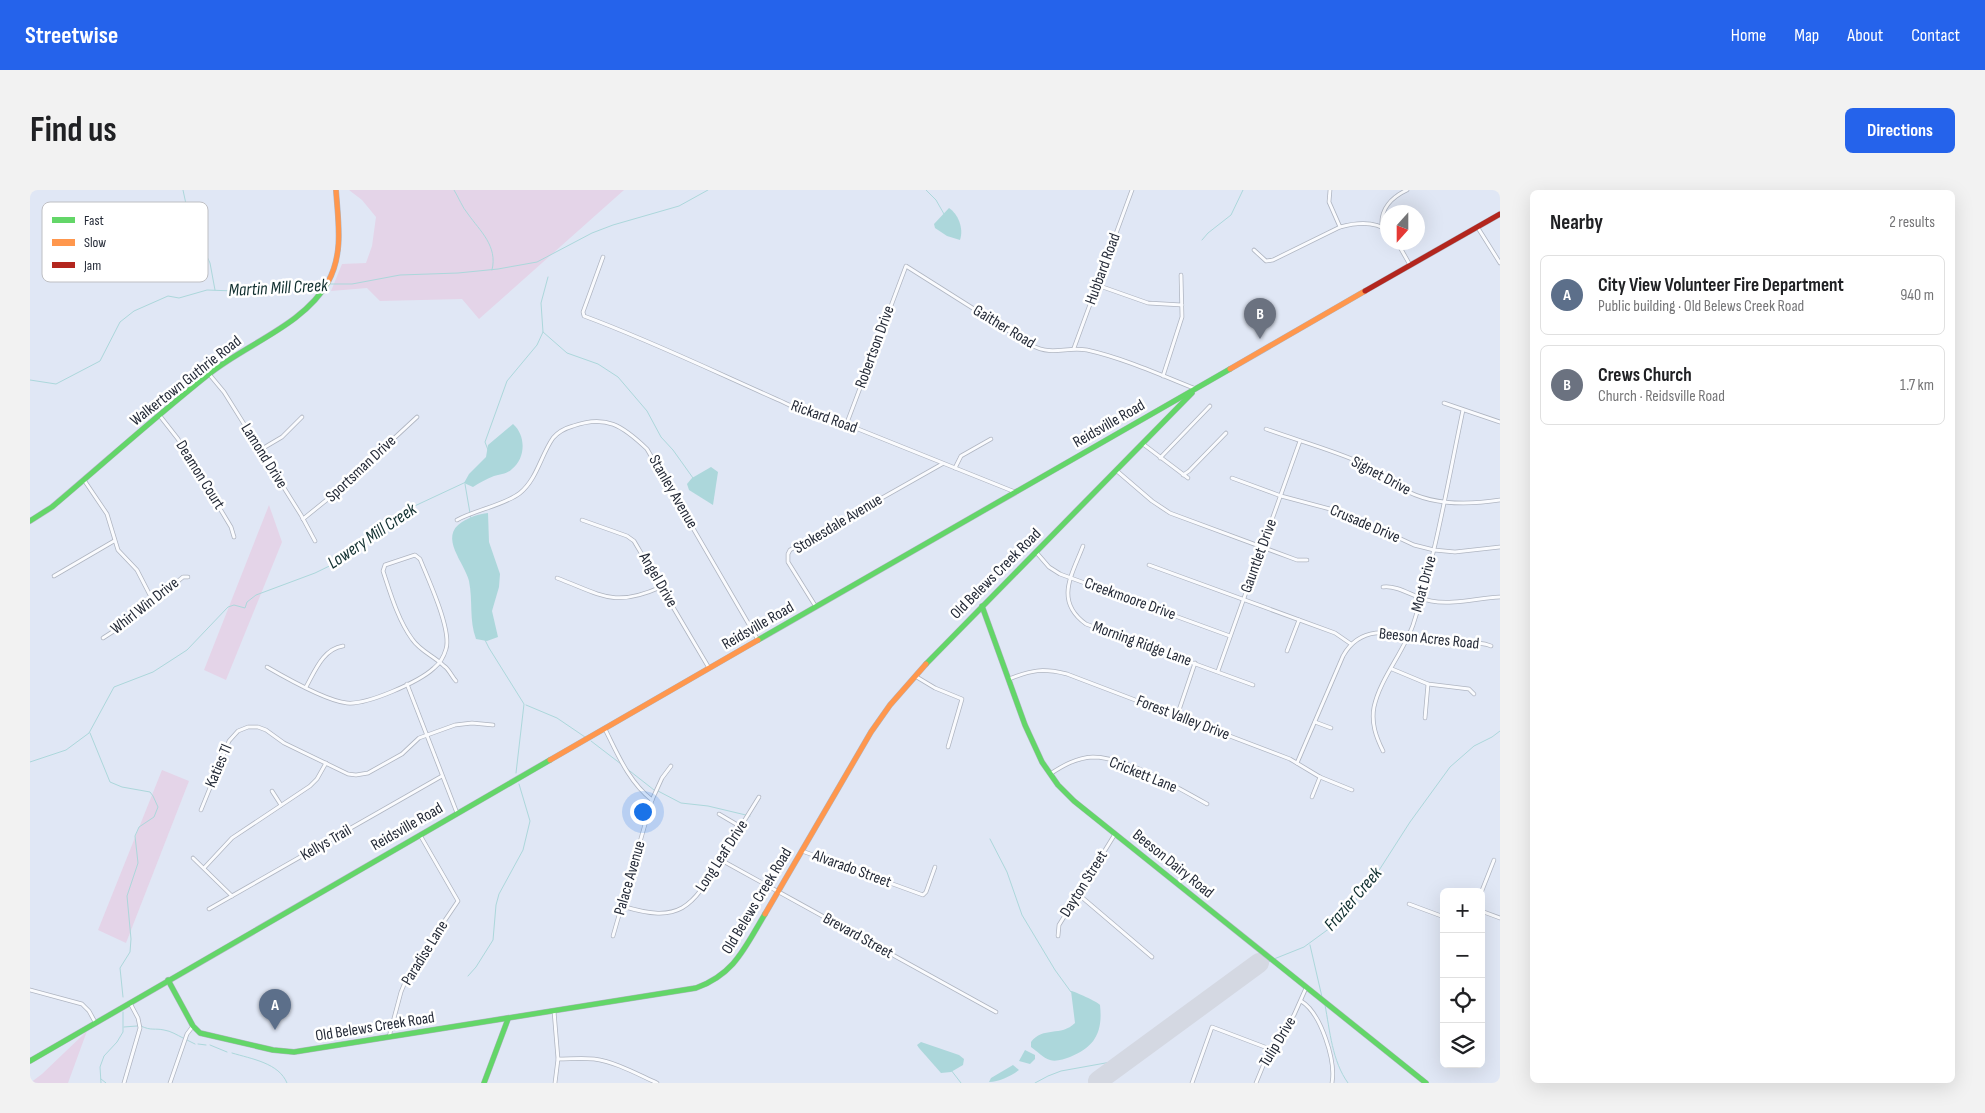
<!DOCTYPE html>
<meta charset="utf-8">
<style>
body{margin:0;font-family:"Sofia Sans Condensed",sans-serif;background:#f2f2f2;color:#202124}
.controls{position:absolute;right:15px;bottom:15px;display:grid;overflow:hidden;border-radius:8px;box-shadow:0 5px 20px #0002}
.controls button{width:45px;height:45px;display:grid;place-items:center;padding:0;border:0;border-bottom:1px solid #e0e0e0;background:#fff;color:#202124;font:25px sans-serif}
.compass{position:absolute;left:1350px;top:15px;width:45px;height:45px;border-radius:50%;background:#fff;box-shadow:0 5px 20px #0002;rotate:201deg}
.you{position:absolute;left:612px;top:621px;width:18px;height:18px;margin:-12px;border:4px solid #fff;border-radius:50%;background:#1a73e8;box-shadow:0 0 0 8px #1a73e833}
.badge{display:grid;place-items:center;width:32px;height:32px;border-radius:50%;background:#2563eb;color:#fff;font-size:16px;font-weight:700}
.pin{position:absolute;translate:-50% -41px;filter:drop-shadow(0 1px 2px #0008)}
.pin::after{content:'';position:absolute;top:26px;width:18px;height:15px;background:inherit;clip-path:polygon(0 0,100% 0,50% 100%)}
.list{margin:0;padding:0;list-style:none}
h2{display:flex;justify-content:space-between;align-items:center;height:65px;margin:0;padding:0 20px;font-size:21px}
h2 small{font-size:16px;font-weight:400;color:#757577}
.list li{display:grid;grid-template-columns:32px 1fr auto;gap:15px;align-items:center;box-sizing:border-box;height:80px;margin:0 10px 10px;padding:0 10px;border:1px solid #e0e0e0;border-radius:8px}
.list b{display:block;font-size:19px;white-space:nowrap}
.list p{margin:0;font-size:16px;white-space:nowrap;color:#757577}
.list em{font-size:16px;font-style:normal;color:#757577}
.icon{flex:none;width:28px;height:28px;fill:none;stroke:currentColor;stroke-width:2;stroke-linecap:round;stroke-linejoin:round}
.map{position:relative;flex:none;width:1470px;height:893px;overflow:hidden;border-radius:8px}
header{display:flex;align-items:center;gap:30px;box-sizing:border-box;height:70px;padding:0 25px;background:#2563eb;color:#fff}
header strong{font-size:24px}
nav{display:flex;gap:28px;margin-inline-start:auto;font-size:18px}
.intro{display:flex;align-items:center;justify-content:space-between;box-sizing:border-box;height:120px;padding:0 30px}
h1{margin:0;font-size:35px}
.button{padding:12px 22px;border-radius:8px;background:#2563eb;color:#fff;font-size:18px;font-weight:700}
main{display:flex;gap:30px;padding:0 30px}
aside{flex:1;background:#fff;border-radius:8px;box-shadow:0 5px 20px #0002}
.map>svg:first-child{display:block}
.green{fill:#e4d4e8}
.water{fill:#acd7db}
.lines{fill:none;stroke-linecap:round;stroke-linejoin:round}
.stream{stroke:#acd7db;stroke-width:1}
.runway{stroke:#d4d8e2;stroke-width:20}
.street-casing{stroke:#afb5c1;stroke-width:4.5}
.fast-casing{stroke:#afb5c1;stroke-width:6}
.slow-casing{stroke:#afb5c1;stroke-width:6}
.jam-casing{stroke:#afb5c1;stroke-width:6}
.street{stroke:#fafbfe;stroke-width:3}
.fast{stroke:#63d668;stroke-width:5}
.slow{stroke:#ff974d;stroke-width:5}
.jam{stroke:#b3261e;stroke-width:5}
.labels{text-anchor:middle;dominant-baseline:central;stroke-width:5;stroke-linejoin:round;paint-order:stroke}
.street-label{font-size:16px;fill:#252b38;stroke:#fff}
.water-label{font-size:18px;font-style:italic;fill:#102f2f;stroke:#fff}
.key{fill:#fff;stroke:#bebfc3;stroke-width:1}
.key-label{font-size:14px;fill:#252b38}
</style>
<header>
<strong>Streetwise</strong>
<nav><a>Home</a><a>Map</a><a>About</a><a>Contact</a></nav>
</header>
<div class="intro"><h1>Find us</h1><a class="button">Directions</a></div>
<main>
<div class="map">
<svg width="1470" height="893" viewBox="0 0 1470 893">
<rect width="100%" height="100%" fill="#e0e7f5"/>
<g class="green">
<path d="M319,0H594L449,129L432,109L350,111L337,98L301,101L312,74L336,73L342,56L346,27L332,10Z"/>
<path d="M239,315L252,352L196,490L174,480Z"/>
<path d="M132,580L159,591L96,753L68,740Z"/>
<path d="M57,841L38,893H0L12,884Z"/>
</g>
<g class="water">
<path d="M919,18C928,24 934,38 930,50L917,46L905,38L904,34Z"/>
<path d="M483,234C496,245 496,268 482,279C477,284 470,284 464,286C456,289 449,293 443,297L434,293L439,284L456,267L458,255Z"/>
<path d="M681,277L688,282L683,315L659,300L657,294L662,288Z"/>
<path d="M458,323L459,352L470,384L469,397L462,421L468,447L457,451L446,449C439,430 443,411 439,391C435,373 408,347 432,332C440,327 448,324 458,323Z"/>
<path d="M1041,801C1044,801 1068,812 1070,815C1073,842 1065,857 1040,867C1034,869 1026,872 1020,870C1013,868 1007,861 1001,857V852C1013,836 1031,847 1045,833Z"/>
<path d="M891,852L929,865L934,869L933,875L921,882L911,883L889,858L887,855Z"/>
<path d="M995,860L1005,865V869L1000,874L989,871Z"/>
<path d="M983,875L989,880C981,886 969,892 959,892L961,888Z"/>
</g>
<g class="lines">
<g class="stream">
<path d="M153,0L159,28L180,73L185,100"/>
<path d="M424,0C429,8 432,17 438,24C450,41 468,56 462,80"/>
<path d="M896,0L906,10L914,24"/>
<path d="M1172,50L1178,43L1201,25L1213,0"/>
<path d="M299,94H322L370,85L428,83L468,79L507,72L562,43L583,35L649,16L678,0"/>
<path d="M513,142L537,163L568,174L588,187L617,221L631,247L643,260L663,288"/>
<path d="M0,190L26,194L70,171L90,132L104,121L138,106L149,108L177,100L232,102L295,94"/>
<path d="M458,260L455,252L477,191L507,155L513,142L511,113L518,87"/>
<path d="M435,294L441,329"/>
<path d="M455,450L459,458L494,514L486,583"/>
<path d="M496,515L527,528L555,547"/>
<path d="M60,543L80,592L92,597L120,602L123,606L128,617L124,627L109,637L105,646L108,673L97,706L101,749L100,762L90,778L93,807"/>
<path d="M561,551L591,574"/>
<path d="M0,572L36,560L59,543L84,497L123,482L157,460L198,417L204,415L215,418L217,412L226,405L285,383L318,367L334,350L376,320L436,292"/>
<path d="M596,578L624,600"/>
<path d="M628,601L651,613L678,616L720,626"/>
<path d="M960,649L977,682L992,725L1025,780L1041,802"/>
<path d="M1280,755L1292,807"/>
<path d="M1244,769L1274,757L1300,738L1317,721L1346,685L1380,632L1420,577L1444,556L1462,547L1470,541"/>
<path d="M438,786L446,777L463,750L466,715L469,704L493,660L500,631L489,594"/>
<path d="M1295,815C1300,841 1302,871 1318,893"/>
<path d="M111,836C121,841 125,838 134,840C141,841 147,845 153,848"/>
<path d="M94,837L107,836"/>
<path d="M157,850L165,854"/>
<path d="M168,854L176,855"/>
<path d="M180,855L197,862"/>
<path d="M202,863C222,869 249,873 257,893"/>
<path d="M921,880L931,893"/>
<path d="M71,889L76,893"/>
<path d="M71,893L70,877L74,866L87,852L93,842V822"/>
<path d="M1005,893L1018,886L1031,881L1081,872L1106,863L1144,841L1166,825L1214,781L1241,771"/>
<path d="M1080,893L1092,869"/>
</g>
<path class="runway" d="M1068,891L1229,773"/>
<g class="street-casing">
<g id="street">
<path d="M1300,0L1299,12L1310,37"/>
<path d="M1352,37C1350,19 1362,7 1377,0"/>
<path d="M1448,38L1470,73"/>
<path d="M1367,52L1380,75"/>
<path d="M1224,60L1236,71L1243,70L1310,37C1325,33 1345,31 1358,41"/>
<path d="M573,67L553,122L554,126C619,150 681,180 744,208C763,216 804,239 823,237L985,302"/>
<path d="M1067,95L1118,113L1152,115"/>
<path d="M1044,158L1102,0"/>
<path d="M179,184L194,202L271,325L285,351"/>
<path d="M1133,186L1152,127L1151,85"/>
<path d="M1414,213L1470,232"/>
<path d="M130,226L148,249L201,337L204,347"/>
<path d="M815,238L876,76L1001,155C1024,167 1035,156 1057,160C1093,168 1131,185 1166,199"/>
<path d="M1236,239C1269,251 1303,260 1334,274C1348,281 1359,292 1373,299C1402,316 1438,315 1470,310"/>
<path d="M1113,254L1158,288"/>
<path d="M230,260L252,247L272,227"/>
<path d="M1130,268L1180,216"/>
<path d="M925,278L931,266L961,249"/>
<path d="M1087,281L1122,311L1140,323L1267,370H1277"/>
<path d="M1153,285L1159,281L1196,243"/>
<path d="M1202,288L1251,306L1315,323L1384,355L1404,360L1425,362L1470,357"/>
<path d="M54,290L77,324L88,360L107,380L123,411"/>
<path d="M273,329L304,304L387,227"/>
<path d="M427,330C445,320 475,315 490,303C507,289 511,265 523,248C528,242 536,238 543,236C576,224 593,236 617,259L728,450"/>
<path d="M552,330L597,346L604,351L679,478"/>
<path d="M1053,356C1042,385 1024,411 1056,434L1223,495"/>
<path d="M1006,362L1019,377L1030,384L1200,446"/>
<path d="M1119,375L1305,443L1321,454"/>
<path d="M24,386L84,351"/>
<path d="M527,388C572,405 584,418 631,397"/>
<path d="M1353,397C1369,395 1384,408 1401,411C1423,415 1448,408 1470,407"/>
<path d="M786,417L758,372V364L760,360L912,274"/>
<path d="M73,448L101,430L153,387H158"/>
<path d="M1257,461L1269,430"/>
<path d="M237,477C256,488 296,511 317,513C337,515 389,492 404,478C409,474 414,466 416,459C422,440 398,389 390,369L385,365L355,375L353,381C360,402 368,430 382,449C390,461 404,466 414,476C419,479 422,487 426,491"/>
<path d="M1362,479L1398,494L1439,499L1444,504"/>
<path d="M1188,481L1270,251"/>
<path d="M885,486L905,498L932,509L918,557"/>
<path d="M979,489C1002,480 1012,478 1037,484L1260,569L1290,587L1322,600"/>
<path d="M377,494L427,623"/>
<path d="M276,497C285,481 293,459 313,456"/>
<path d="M1147,526L1165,473"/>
<path d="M1395,528L1398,494"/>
<path d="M1285,532L1301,538"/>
<path d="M575,539C588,565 599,592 622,610"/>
<path d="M1353,561C1346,547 1341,533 1344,517C1350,489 1373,463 1383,435C1406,365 1418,291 1433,220"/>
<path d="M1267,573L1313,466C1336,425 1379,450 1415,453C1431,455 1447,450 1461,456"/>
<path d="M1020,584C1034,575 1046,568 1063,567C1095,567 1149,598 1177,614"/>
<path d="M242,601L251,615"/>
<path d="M1282,607L1290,587"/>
<path d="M171,620L199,551L208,541L218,537H228L236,540L254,553L318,584L326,585L338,583L372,564L389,548L425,535L442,533L463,535"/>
<path d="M689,624L711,637"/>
<path d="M772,661L893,705L896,702L905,677"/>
<path d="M163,668L202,706"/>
<path d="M691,670L966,822"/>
<path d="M174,678L202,648L280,596L287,589L296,573"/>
<path d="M1451,703L1464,670"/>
<path d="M1048,704L1122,767"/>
<path d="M1379,714L1414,727"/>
<path d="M592,716C650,734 662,718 690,670C703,649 716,628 729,607"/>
<path d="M179,719L412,586"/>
<path d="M1451,721L1470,728"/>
<path d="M583,746L622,610L632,588L641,576"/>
<path d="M1028,746L1029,735L1085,644"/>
<path d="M0,800L52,814L59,821L65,832"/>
<path d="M1271,811C1291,823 1306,871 1302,893"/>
<path d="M524,821L528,869L525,893"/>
<path d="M359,847L371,802L378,785L428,711L390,645"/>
<path d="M528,869C540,869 552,868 564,869C586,872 607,884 627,893"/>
<path d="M94,893L110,838L108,828L100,813"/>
<path d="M140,893L157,844L163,836"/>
<path d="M1162,893L1182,837L1240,859"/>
<path d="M1226,893L1240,859L1264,825L1276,798"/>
</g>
</g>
<g class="fast-casing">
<g id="fast">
<path d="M0,331L22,317C74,273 125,227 179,184C216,154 274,135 298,92"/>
<path d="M952,416L995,535L1012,572L1028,595L1044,611L1396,893"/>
<path d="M728,450L1200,179"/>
<path d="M896,474L1162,203"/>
<path d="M138,790L163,836L170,843L243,860L264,862L666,798C705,784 715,757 735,724"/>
<path d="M0,871L520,570"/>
<path d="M454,893L478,829"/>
</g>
</g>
<g class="slow-casing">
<g id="slow">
<path d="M298,92C314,63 308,31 306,0"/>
<path d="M1200,179L1335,101"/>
<path d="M520,570L728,450"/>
<path d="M735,724L841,542L860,515L896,474"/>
</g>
</g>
<g class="jam-casing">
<path id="jam" d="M1335,101L1470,24"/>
</g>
<use href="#street" class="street"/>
<use href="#fast" class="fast"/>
<use href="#slow" class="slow"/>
<use href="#jam" class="jam"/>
</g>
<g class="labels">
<g class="street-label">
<text transform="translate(1073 79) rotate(-70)">Hubbard Road</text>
<text transform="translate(974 137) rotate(31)">Gaither Road</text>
<text transform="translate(845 157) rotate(-70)">Robertson Drive</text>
<text transform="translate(156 191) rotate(-38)">Walkertown Guthrie Road</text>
<text transform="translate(794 227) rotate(20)">Rickard Road</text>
<text transform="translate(1079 234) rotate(-30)">Reidsville Road</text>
<text transform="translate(234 266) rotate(58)">Lamond Drive</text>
<text transform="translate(331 279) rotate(-43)">Sportsman Drive</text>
<text transform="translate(170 285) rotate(58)">Deamon Court</text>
<text transform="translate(1351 286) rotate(28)">Signet Drive</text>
<text transform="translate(643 302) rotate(60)">Stanley Avenue</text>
<text transform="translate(808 334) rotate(-31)">Stokesdale Avenue</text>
<text transform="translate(1335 334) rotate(23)">Crusade Drive</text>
<text transform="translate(1229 366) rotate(-70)">Gauntlet Drive</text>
<text transform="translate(966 384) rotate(-45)">Old Belews Creek Road</text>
<text transform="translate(628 390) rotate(60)">Angel Drive</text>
<text transform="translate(1394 394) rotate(-75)">Moat Drive</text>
<text transform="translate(1100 409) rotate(20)">Creekmoore Drive</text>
<text transform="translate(115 416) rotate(-38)">Whirl Win Drive</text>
<text transform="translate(728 436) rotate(-30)">Reidsville Road</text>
<text transform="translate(1399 449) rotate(6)">Beeson Acres Road</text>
<text transform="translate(1112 454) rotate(20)">Morning Ridge Lane</text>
<text transform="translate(1153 528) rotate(21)">Forest Valley Drive</text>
<text transform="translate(189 576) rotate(-67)">Katies Tl</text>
<text transform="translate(1113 585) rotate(22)">Crickett Lane</text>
<text transform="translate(377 637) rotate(-30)">Reidsville Road</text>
<text transform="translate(296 653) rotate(-30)">Kellys Trail</text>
<text transform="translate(692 666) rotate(-57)">Long Leaf Drive</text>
<text transform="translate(1143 674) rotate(39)">Beeson Dairy Road</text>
<text transform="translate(822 679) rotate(20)">Alvarado Street</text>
<text transform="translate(600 688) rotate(-74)">Palace Avenue</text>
<text transform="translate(1054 694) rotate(-58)">Dayton Street</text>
<text transform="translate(727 711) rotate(-59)">Old Belews Creek Road</text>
<text transform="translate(828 746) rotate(29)">Brevard Street</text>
<text transform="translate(395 763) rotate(-58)">Paradise Lane</text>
<text transform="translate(345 837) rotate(-9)">Old Belews Creek Road</text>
<text transform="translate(1248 852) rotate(-59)">Tulip Drive</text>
</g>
<g class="water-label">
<text transform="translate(248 98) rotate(-3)">Martin Mill Creek</text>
<text transform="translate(342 346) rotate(-34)">Lowery Mill Creek</text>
<text transform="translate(1323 709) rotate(-49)">Frazier Creek</text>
</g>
</g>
<rect x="12" y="12" width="166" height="80" rx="8" class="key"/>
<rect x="22" y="27" width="23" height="6" fill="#63d668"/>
<rect x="22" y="49" width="23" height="7" fill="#ff974d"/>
<rect x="22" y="72" width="23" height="6" fill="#b3261e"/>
<g class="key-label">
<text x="54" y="35">Fast</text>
<text x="54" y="57">Slow</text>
<text x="54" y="80">Jam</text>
</g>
</svg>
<div class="controls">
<button>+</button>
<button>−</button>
<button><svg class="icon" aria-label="locate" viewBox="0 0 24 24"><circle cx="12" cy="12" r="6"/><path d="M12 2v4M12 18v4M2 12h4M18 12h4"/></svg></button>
<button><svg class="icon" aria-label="layers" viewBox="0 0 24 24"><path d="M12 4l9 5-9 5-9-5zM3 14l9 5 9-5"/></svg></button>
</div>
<svg class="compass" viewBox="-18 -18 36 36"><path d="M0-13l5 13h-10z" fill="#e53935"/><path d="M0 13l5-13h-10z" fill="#757577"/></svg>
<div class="you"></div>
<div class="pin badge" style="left:245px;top:840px;background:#5c6f8a">A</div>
<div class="pin badge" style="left:1230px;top:149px;background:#6b7280">B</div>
</div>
<aside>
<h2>Nearby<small>2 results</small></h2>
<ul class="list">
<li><span class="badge" style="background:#5c6f8a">A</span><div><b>City View Volunteer Fire Department</b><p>Public building · Old Belews Creek Road</p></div><em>940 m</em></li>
<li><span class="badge" style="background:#6b7280">B</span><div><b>Crews Church</b><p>Church · Reidsville Road</p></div><em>1.7 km</em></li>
</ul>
</aside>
</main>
